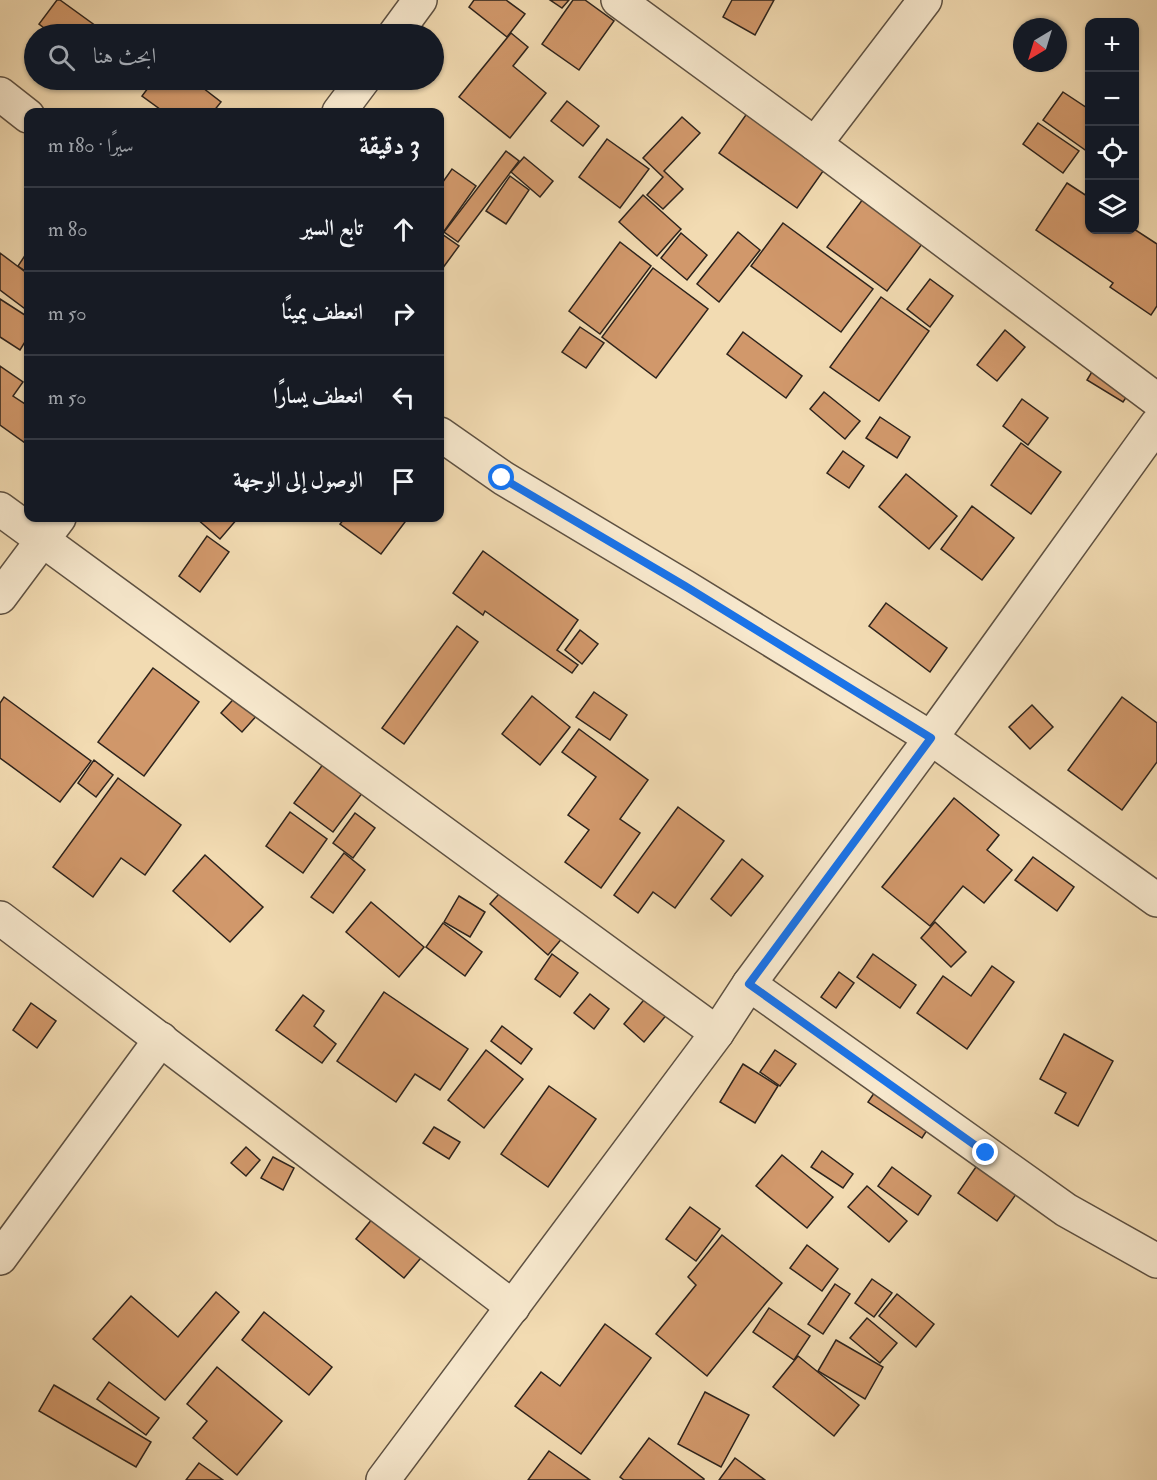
<!DOCTYPE html>
<html lang="ar">
<meta charset="utf-8">
<style>
body{margin:0;font-family:"IM FELL Double Pica",Amiri,serif;background:#20242c;color:#f1f3f6;direction:rtl}
.controls{position:absolute;right:18px;top:18px;display:grid;overflow:hidden;border-radius:12px;box-shadow:0 2px 4px #0004}
.controls button{width:54px;height:54px;display:grid;place-items:center;padding:0;border:0;border-bottom:2px solid #363941;background:#171b24;color:#f1f3f6;font:30px sans-serif}
.compass{position:absolute;left:1013px;top:18px;width:54px;height:54px;border-radius:50%;background:#171b24;box-shadow:0 2px 4px #0004;rotate:218deg}
.stop{position:absolute;width:18px;height:18px;margin:-14px;border:4px solid #1a73e8;border-radius:50%;background:#fff}
.stop.end{background:#1a73e8;border-color:#fff;box-shadow:0 2px 6px #0008}
.list{margin:0;padding:0;list-style:none}
h2{display:flex;justify-content:space-between;align-items:center;height:78px;margin:0;padding:0 24px;font-size:26px}
h2 small{font-size:20px;font-weight:400;color:#9ea1a6}
.list li{display:grid;grid-template-columns:39px 1fr auto;gap:18px;align-items:center;box-sizing:border-box;height:84px;padding:0 24px;border-top:2px solid #363941}
.list b{display:block;font-size:22px;white-space:nowrap}
.list em{font-size:20px;font-style:normal;color:#9ea1a6}
.icon{flex:none;width:33px;height:33px;fill:none;stroke:currentColor;stroke-width:2;stroke-linecap:round;stroke-linejoin:round}
.map{position:relative;flex:none;width:1157px;height:1480px;overflow:hidden;direction:ltr}
.search{position:absolute;background:#171b24;box-shadow:0 2px 4px #0004;left:24px;top:24px;width:420px;height:66px;display:flex;align-items:center;gap:15px;box-sizing:border-box;padding:0 21px;border-radius:33px;color:#9ea1a6;font-size:22px}
.panel{position:absolute;background:#171b24;box-shadow:0 2px 4px #0004;left:24px;top:108px;width:420px;height:414px;border-radius:12px;direction:rtl}
.map>svg:first-child{display:block}
.building{fill:#d1986b;stroke:#2d231c;stroke-width:1.5}
.lines{fill:none;stroke-linecap:round;stroke-linejoin:round}
.street-casing{stroke:#5e5142;stroke-width:36}
.street{stroke:#f7e8cd;stroke-width:33}
.route{stroke:#1a73e8;stroke-width:8}
</style>
<div class="map">
<svg width="1157" height="1480" viewBox="0 0 1157 1480">
<rect width="100%" height="100%" fill="#f2dbb2"/>
<filter id="stains"><feTurbulence type="fractalNoise" baseFrequency=".00333" numOctaves="4"/><feColorMatrix values="0 0 0 0 .2 0 0 0 0 .09 0 0 0 0 .02 0 0 0 .5 -.17"/></filter>
<radialGradient id="worn" r=".72"><stop offset=".6" stop-color="#630" stop-opacity="0"/><stop offset="1" stop-color="#630" stop-opacity=".3"/></radialGradient>
<g class="building">
<path d="M57,0H60L107,34H52L39,24Z"/>
<path d="M474,0H506L525,14L507,37L469,7Z"/>
<path d="M550,0H569L562,8Z"/>
<path d="M573,0H585L614,21L579,70L542,44Z"/>
<path d="M732,0H774L755,35L723,17Z"/>
<path d="M511,33L528,47L513,66L546,93L510,138L459,97Z"/>
<path d="M154,80H210L203,88L221,102L213,112H164L142,96Z"/>
<path d="M1063,92L1090,110V149L1088,152L1043,120Z"/>
<path d="M567,101L599,126L583,146L551,121Z"/>
<path d="M748,112L826,167L797,208L719,153Z"/>
<path d="M682,117L700,133L664,171L683,189L663,209L647,195L663,177L643,158Z"/>
<path d="M1038,123L1079,151L1063,173L1023,144Z"/>
<path d="M607,139L649,169L620,208L579,177Z"/>
<path d="M506,151L519,161L458,242L444,232Z"/>
<path d="M524,157L553,181L540,197L511,172Z"/>
<path d="M452,169L476,186L442,234L459,246L442,269L440,267V186Z"/>
<path d="M510,176L529,190L506,224L486,211Z"/>
<path d="M1067,183L1090,198V230L1134,229L1157,244V306L1151,315L1110,287L1113,283L1036,230Z"/>
<path d="M643,195L681,229L657,256L619,222Z"/>
<path d="M863,199L922,244L887,291L827,247Z"/>
<path d="M783,223L873,289L841,332L751,266Z"/>
<path d="M738,232L760,250L719,302L697,284Z"/>
<path d="M681,233L707,255L687,280L661,258Z"/>
<path d="M620,242L651,266L600,334L569,311Z"/>
<path d="M28,251V273L18,266Z"/>
<path d="M0,253L28,274V311L0,290Z"/>
<path d="M653,268L708,309L656,378L602,337Z"/>
<path d="M930,279L953,296L930,327L907,309Z"/>
<path d="M881,297L929,331L879,401L830,367Z"/>
<path d="M0,299L28,317V337L20,350L0,337Z"/>
<path d="M580,327L604,343L586,368L562,352Z"/>
<path d="M1005,330L1025,347L997,381L977,365Z"/>
<path d="M743,332L802,376L786,398L727,354Z"/>
<path d="M1096,365L1133,387L1123,402L1087,380Z"/>
<path d="M0,366L23,382L13,396L28,406V445L0,425Z"/>
<path d="M824,392L860,421L845,439L810,409Z"/>
<path d="M1022,399L1048,418L1028,445L1003,426Z"/>
<path d="M880,417L910,437L897,458L866,438Z"/>
<path d="M1021,443L1061,472L1031,514L991,485Z"/>
<path d="M843,451L864,466L849,488L827,473Z"/>
<path d="M906,474L957,516L929,549L879,507Z"/>
<path d="M972,506L1014,538L982,580L941,549Z"/>
<path d="M196,518H238L220,539Z"/>
<path d="M345,518H408L381,554L340,524Z"/>
<path d="M207,536L229,552L200,592L179,576Z"/>
<path d="M483,551L578,620L557,650L578,665L572,673L485,611L483,615L453,593Z"/>
<path d="M886,603L947,648L930,672L869,626Z"/>
<path d="M457,626L478,642L404,744L382,728Z"/>
<path d="M580,630L598,644L582,664L565,650Z"/>
<path d="M153,668L199,702L144,776L98,742Z"/>
<path d="M594,692L627,715L610,740L576,717Z"/>
<path d="M239,693L260,712L242,732L221,713Z"/>
<path d="M532,696L570,727L540,765L502,734Z"/>
<path d="M4,697L91,761L60,802L0,758V703Z"/>
<path d="M1122,697L1157,723V762L1122,810L1068,770Z"/>
<path d="M1032,705L1053,727L1030,749L1009,727Z"/>
<path d="M579,729L648,780L620,819L640,833L601,888L565,862L589,830L568,815L596,777L562,752Z"/>
<path d="M327,759L366,788L333,832L294,803Z"/>
<path d="M94,760L113,775L96,797L78,783Z"/>
<path d="M118,778L181,825L145,875L121,858L93,897L53,867Z"/>
<path d="M954,798L999,835L987,850L1012,870L984,903L963,886L930,926L882,887Z"/>
<path d="M678,807L724,841L675,908L653,892L638,913L614,895Z"/>
<path d="M290,812L327,839L303,873L266,846Z"/>
<path d="M355,813L375,828L353,858L333,843Z"/>
<path d="M344,853L365,870L333,913L311,897Z"/>
<path d="M205,855L263,907L230,942L173,891Z"/>
<path d="M1033,857L1074,887L1057,911L1015,880Z"/>
<path d="M742,859L763,876L731,916L711,899Z"/>
<path d="M506,886L564,936L548,955L490,904Z"/>
<path d="M459,896L485,912L470,937L444,922Z"/>
<path d="M371,902L424,947L399,977L346,932Z"/>
<path d="M935,922L966,952L951,967L921,938Z"/>
<path d="M443,923L482,952L465,976L426,947Z"/>
<path d="M552,954L578,973L560,997L535,979Z"/>
<path d="M873,954L916,985L900,1008L857,977Z"/>
<path d="M992,966L1014,982L967,1049L917,1013L943,976L971,996Z"/>
<path d="M839,972L854,983L836,1008L821,997Z"/>
<path d="M657,984L678,1001L644,1042L624,1024Z"/>
<path d="M384,992L468,1049L440,1090L415,1074L396,1102L337,1061Z"/>
<path d="M590,994L609,1009L594,1029L574,1013Z"/>
<path d="M303,995L324,1011L314,1026L336,1044L322,1063L276,1030Z"/>
<path d="M31,1003L56,1021L37,1048L13,1030Z"/>
<path d="M502,1026L532,1049L521,1064L491,1041Z"/>
<path d="M1064,1034L1113,1061L1078,1126L1055,1113L1066,1093L1040,1079Z"/>
<path d="M486,1050L523,1079L484,1128L448,1100Z"/>
<path d="M775,1050L796,1064L780,1086L760,1072Z"/>
<path d="M743,1064L778,1086L755,1123L720,1102Z"/>
<path d="M885,1077L938,1113L922,1138L868,1102Z"/>
<path d="M549,1086L596,1119L548,1187L501,1154Z"/>
<path d="M434,1127L460,1142L449,1159L423,1143Z"/>
<path d="M246,1147L260,1160L246,1176L231,1163Z"/>
<path d="M989,1148L1029,1176L997,1221L958,1193Z"/>
<path d="M822,1151L853,1174L843,1188L811,1167Z"/>
<path d="M782,1155L833,1197L807,1228L756,1186Z"/>
<path d="M273,1157L294,1168L283,1190L261,1178Z"/>
<path d="M892,1167L931,1196L918,1215L878,1186Z"/>
<path d="M867,1186L907,1221L889,1242L848,1207Z"/>
<path d="M690,1207L720,1229L696,1261L666,1239Z"/>
<path d="M377,1213L425,1253L404,1278L356,1239Z"/>
<path d="M722,1235L782,1283L707,1376L656,1334L696,1285L688,1277Z"/>
<path d="M807,1245L838,1269L822,1291L790,1268Z"/>
<path d="M872,1279L892,1293L874,1317L855,1303Z"/>
<path d="M835,1284L850,1294L823,1334L808,1324Z"/>
<path d="M216,1292L239,1312L165,1400L93,1339L131,1296L178,1337Z"/>
<path d="M897,1294L934,1324L916,1347L879,1316Z"/>
<path d="M769,1308L810,1336L794,1360L753,1332Z"/>
<path d="M264,1312L332,1367L309,1395L242,1340Z"/>
<path d="M867,1318L897,1343L880,1363L850,1338Z"/>
<path d="M605,1324L651,1358L581,1454L515,1406L541,1372L560,1386Z"/>
<path d="M836,1340L883,1367L865,1399L818,1371Z"/>
<path d="M798,1356L859,1405L834,1436L773,1387Z"/>
<path d="M217,1367L282,1421L237,1475L193,1438L207,1421L187,1404Z"/>
<path d="M109,1382L159,1418L146,1435L97,1399Z"/>
<path d="M54,1385L151,1442L136,1467L39,1411Z"/>
<path d="M705,1392L749,1415L721,1467L678,1444Z"/>
<path d="M649,1438L704,1479V1480H624L620,1477Z"/>
<path d="M549,1451L590,1480H528Z"/>
<path d="M735,1458L765,1480H719Z"/>
<path d="M199,1463L223,1480H186Z"/>
</g>
<g class="lines">
<g class="street-casing">
<g id="street">
<path d="M618,0L815,144L1157,400"/>
<path d="M395,34L420,0"/>
<path d="M0,94L28,116"/>
<path d="M339,112L363,80"/>
<path d="M815,144L925,0"/>
<path d="M440,434L503,478L685,587L931,738L1157,900"/>
<path d="M0,509L717,1033"/>
<path d="M0,597L59,518"/>
<path d="M0,918L513,1307"/>
<path d="M749,984L1066,1210L1157,1261"/>
<path d="M0,1258L161,1039"/>
<path d="M383,1480L717,1033L749,984L931,738L1157,424"/>
</g>
</g>
<use href="#street" class="street"/>
</g>
<g class="lines">
<path class="route" d="M502,478L685,586L931,738L749,984L986,1153"/>
</g>
<rect width="100%" height="100%" filter="url(#stains)"/>
<rect width="100%" height="100%" fill="url(#worn)"/>
</svg>
<div class="controls">
<button>+</button>
<button>−</button>
<button><svg class="icon" aria-label="locate" viewBox="0 0 24 24"><circle cx="12" cy="12" r="6"/><path d="M12 2v4M12 18v4M2 12h4M18 12h4"/></svg></button>
<button><svg class="icon" aria-label="layers" viewBox="0 0 24 24"><path d="M12 4l9 5-9 5-9-5zM3 14l9 5 9-5"/></svg></button>
</div>
<svg class="compass" viewBox="-18 -18 36 36"><path d="M0-13l5 13h-10z" fill="#e53935"/><path d="M0 13l5-13h-10z" fill="#9ea1a6"/></svg>
<div class="stop" style="left:502px;top:478px"></div>
<div class="stop end" style="left:986px;top:1153px"></div>
<div class="search"><svg class="icon" aria-label="search" viewBox="0 0 24 24"><circle cx="10" cy="10" r="6"/><path d="M15 15l6 6"/></svg>ابحث هنا</div>
<section class="panel">
<h2>3 دقيقة<small>سيرًا · 180 m</small></h2>
<ul class="list">
<li><svg class="icon" aria-label="ahead" viewBox="0 0 24 24"><path d="M12 20V5M6 11l6-6 6 6"/></svg><div><b>تابع السير</b></div><em>80 m</em></li>
<li><svg class="icon" aria-label="right" viewBox="0 0 24 24"><path d="M7 20v-9h11M14 6l5 5-5 5"/></svg><div><b>انعطف يمينًا</b></div><em>50 m</em></li>
<li><svg class="icon" aria-label="left" viewBox="0 0 24 24"><path d="M17 20v-9H6M10 6l-5 5 5 5"/></svg><div><b>انعطف يسارًا</b></div><em>50 m</em></li>
<li><svg class="icon" aria-label="arrive" viewBox="0 0 24 24"><path d="M6 21V4h12l-3 4 3 4H6"/></svg><div><b>الوصول إلى الوجهة</b></div></li>
</ul>
</section>
</div>
